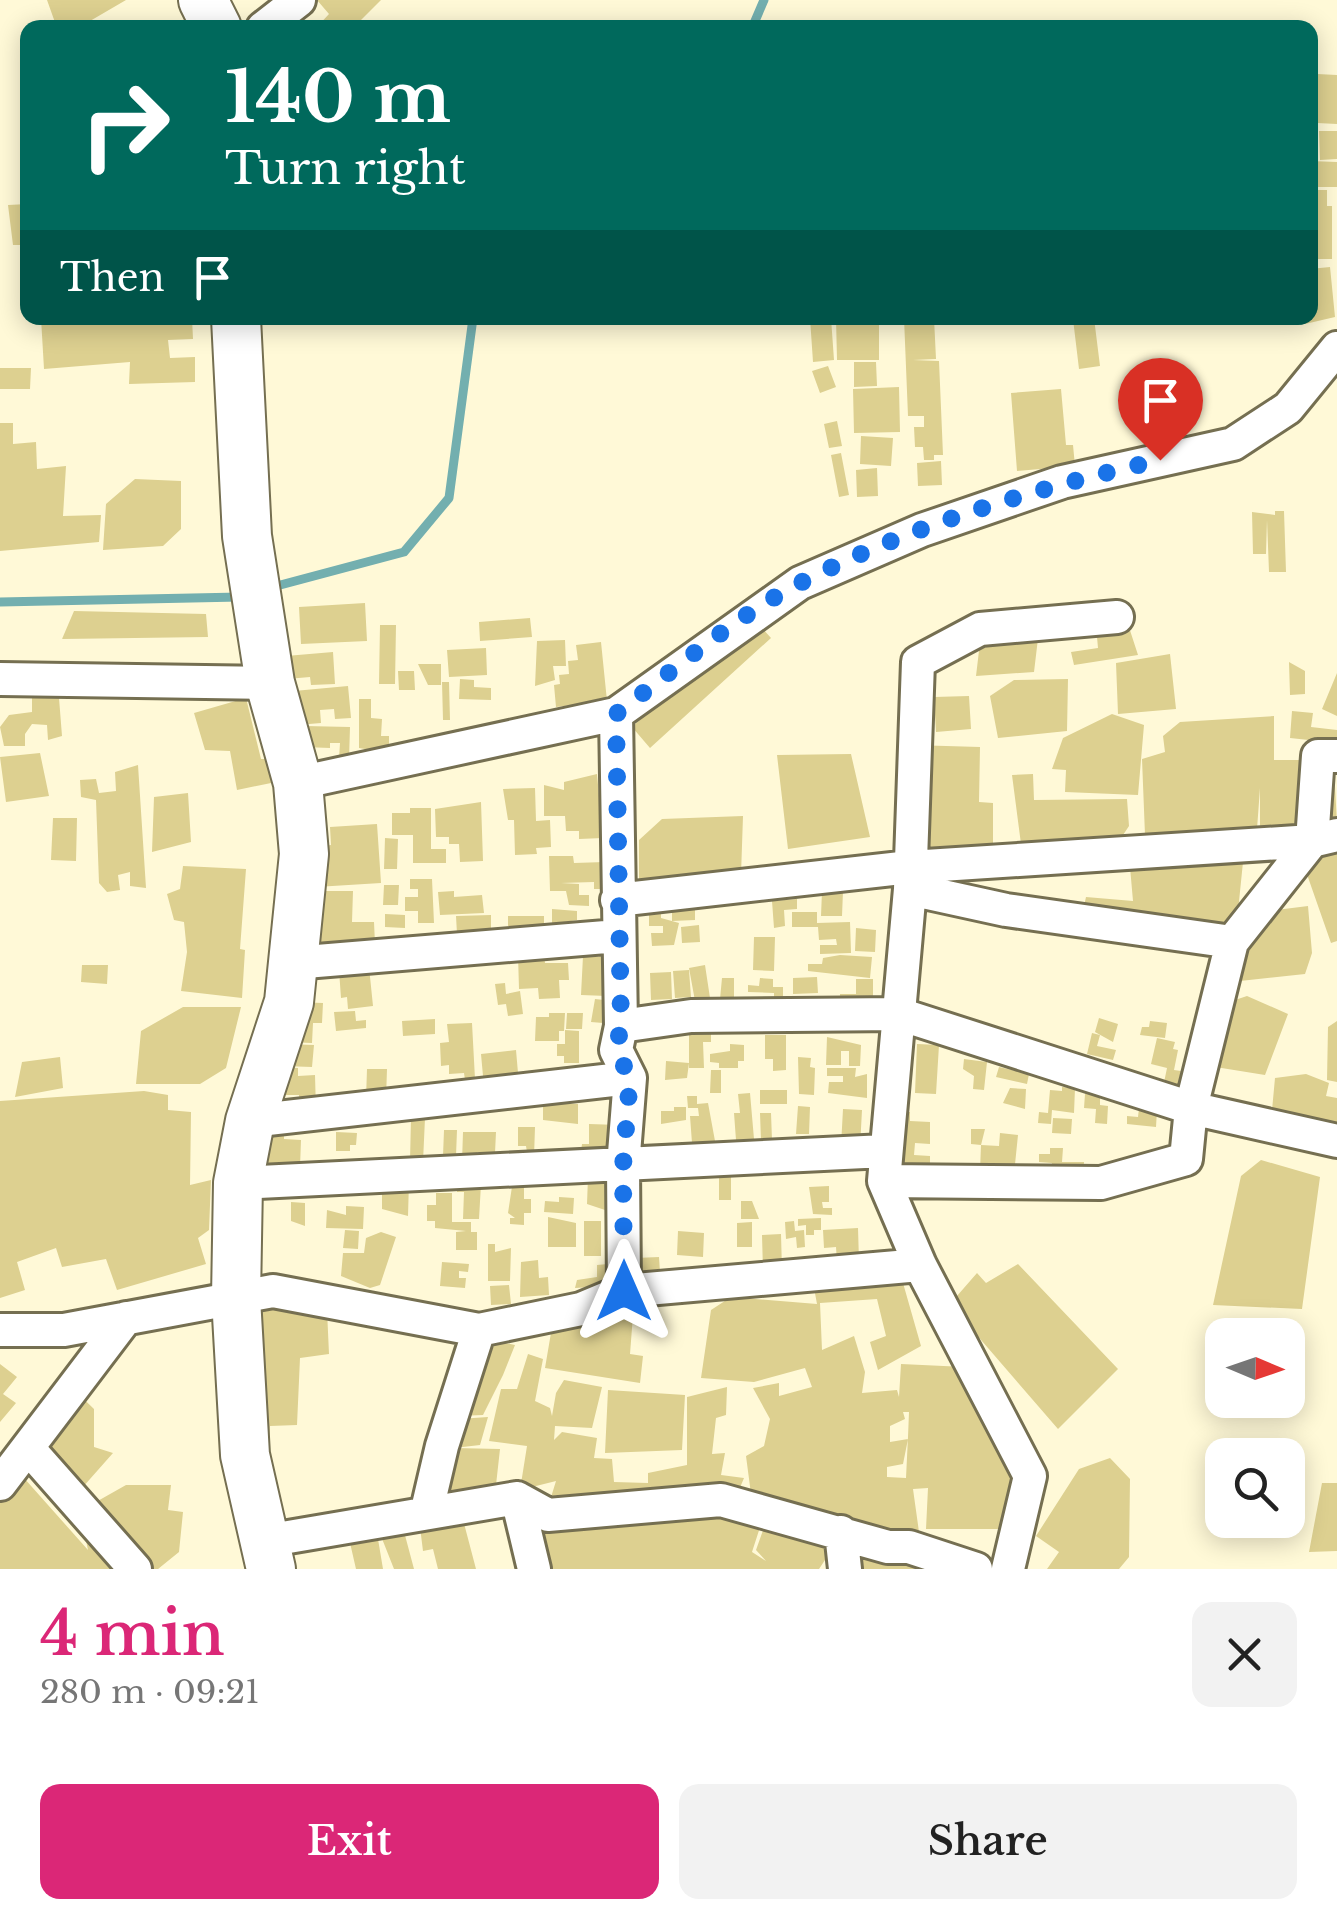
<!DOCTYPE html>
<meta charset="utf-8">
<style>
body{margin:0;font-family:"Libre Baskerville",serif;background:#f2f2f2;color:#222;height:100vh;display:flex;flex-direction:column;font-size:38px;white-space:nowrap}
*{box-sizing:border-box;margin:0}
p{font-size:32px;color:#767676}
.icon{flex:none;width:55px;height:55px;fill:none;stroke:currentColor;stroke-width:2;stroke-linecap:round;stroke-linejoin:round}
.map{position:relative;height:1569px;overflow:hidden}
.details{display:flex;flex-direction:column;background:#fff;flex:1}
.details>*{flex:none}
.hud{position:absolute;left:20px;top:20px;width:1298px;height:305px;border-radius:20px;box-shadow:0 5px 25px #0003;background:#00695c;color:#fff;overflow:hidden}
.needle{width:65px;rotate:92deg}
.tools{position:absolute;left:1205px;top:1318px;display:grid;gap:20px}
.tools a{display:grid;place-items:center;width:100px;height:100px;border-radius:20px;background:#fff;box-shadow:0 5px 25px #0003;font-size:50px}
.pin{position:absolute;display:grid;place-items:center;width:85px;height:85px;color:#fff;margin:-102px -42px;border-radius:50% 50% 50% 0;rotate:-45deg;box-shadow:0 0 10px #0007}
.pin .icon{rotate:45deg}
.me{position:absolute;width:110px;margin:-55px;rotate:0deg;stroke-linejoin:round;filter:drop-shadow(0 0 8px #0008)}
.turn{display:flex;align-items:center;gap:35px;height:210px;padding:0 40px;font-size:45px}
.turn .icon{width:130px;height:130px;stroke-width:2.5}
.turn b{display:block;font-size:70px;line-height:85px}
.then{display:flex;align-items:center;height:95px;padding:0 40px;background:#0003;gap:20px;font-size:38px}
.round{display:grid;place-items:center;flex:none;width:105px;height:105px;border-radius:20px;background:#f2f2f2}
.overview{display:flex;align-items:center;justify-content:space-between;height:170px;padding:0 40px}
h1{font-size:60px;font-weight:600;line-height:75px;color:#db2777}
.cta{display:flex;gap:20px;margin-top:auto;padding:20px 40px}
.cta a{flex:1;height:115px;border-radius:20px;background:#db2777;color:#fff;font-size:40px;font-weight:600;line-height:115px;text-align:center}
.cta a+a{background:#f2f2f2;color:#222}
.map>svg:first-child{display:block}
</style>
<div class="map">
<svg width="1337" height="1569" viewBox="0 0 1337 1569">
<rect width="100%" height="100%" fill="#fff9d7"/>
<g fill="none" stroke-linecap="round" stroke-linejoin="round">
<path stroke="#73afaf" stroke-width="9" d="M752 28 764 0
M269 588 404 552 449 498 473 318
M0 602 240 597"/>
</g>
<path fill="#ddd090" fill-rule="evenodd" d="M47 0H126L78 28H57Z
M317 0H381L353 28H316L329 14Z
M1317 74 1337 75V124L1317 123Z
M1319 131H1337V159L1320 160Z
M1310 161 1337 162V187H1310Z
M1310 190H1327V206H1332V259H1310Z
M28 204V245H13L8 205Z
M1330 267 1335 317 1305 324V318H1310V269Z
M41 318H192L193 339 168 340 170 358 195 357V382L129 384 130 362 44 369Z
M810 318H831L834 360 813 362Z
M836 318H879V360H837Z
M904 318H934L936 359 913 360 939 361 943 455H934V460H924L923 447H915L914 427H924V416H908Z
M1088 318H1094L1100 366 1079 369 1073 319Z
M854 362H876L877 386 854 387Z
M828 366 836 387 820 393 812 371Z
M0 368H31L30 389H0Z
M899 387 900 432 854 433 853 389Z
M1061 389 1066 445H1073L1075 466 1017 471 1011 393Z
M837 421 842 446 829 448 824 424Z
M0 423H13V444L36 442 37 469 66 466 63 516 101 515 99 542 0 551Z
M861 436 893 438 891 466 860 464Z
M841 453 849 495 839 497 831 455Z
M941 461 942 485 918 486 917 463Z
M877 468 878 496 857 497 856 470Z
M135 479 181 481V529L163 546 103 550 106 504Z
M1275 511H1284L1286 572H1269L1267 520 1266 554H1253L1252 512 1275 515Z
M365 603 367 641 301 644 299 607Z
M74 611 206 614 208 637 62 639Z
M530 618 532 637 480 641 479 622Z
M753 618 771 638 650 748 632 727Z
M1126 618 1138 655 1074 665 1071 652 1098 648 1096 626Z
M380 625H396L395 684H379Z
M1039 630 1034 672 976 676 981 634Z
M565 640 566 666H553L555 680 535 686 537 641Z
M601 642 607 701 556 707 554 685 560 684 559 675 569 674 568 661 578 660 576 645Z
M486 648 487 675 449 677 447 650Z
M333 652 335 684 311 685 310 677 287 679 286 656Z
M1170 654 1176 709 1118 714 1116 663Z
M1289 662 1305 671V694L1290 695Z
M418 664H441V685H428Z
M398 671H414L415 690H399Z
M1337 673V716L1322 709Z
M460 679 474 680V687L491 688V700L459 699Z
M1068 679 1067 731 998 738 990 696 1014 680Z
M442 682H449L450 720H443Z
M348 686 351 718 335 719 334 709 320 710 321 723 297 725 294 691Z
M32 695 59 698 62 736 48 740 47 725 32 724 25 734V746H4L0 727 9 715 32 712Z
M969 696 971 729 936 732 934 697Z
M246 698 261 759H273L276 782 237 790 230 751 205 750 194 713Z
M359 699H371V718L382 719 381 736H389V753L359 748Z
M1292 711 1313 713 1311 727 1337 730V743L1290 738Z
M1112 714 1144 725 1138 795 1065 792 1066 770 1052 769 1063 738Z
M1274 716V760H1307L1300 832 1260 836V788L1257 829 1145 835 1142 759 1165 752 1163 736 1180 722Z
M305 726 350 727 349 759H339L340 743H330V748L304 747Z
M912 745 980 747 979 802 993 803V849L920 858Z
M40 753 49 796 6 802 0 757Z
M851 754 870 837 788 849 777 755Z
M138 765 146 888 130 886V872L118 875 120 890 107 892 99 883 96 800 81 797 80 780 96 779 99 793 116 791 115 772Z
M1334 768 1337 823 1320 828Z
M597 774 603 838 579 839V831H566L565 816H544V785L564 790V782Z
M1033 774 1034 800 1127 799 1129 826 1115 847 1021 844 1012 775Z
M535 788 536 821 550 820 551 847 536 848 537 854 515 855 514 820H508L503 789Z
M188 793 191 842 152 852 154 797Z
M481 802 483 861 460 862 459 844H449V837H436L435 809Z
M410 808H431V849H446V863H413V835H392V813H410Z
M743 816 741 875 639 889V840L662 819Z
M53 818H77L76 861 51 860Z
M377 824 381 883 316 887 323 846 331 845 330 827Z
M385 838 398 839 397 869H384Z
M1337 851V941L1331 943 1303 863Z
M549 856H573L574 863 605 862 606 889H594V882L561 883 579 884V895H589V906L569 905 566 891H550Z
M1243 862 1237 921 1192 928 1082 915 1086 897 1133 901 1130 867Z
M183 866 246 869 240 949 245 950 242 998 181 991 187 952 184 922 174 920 167 894 180 889Z
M410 879H432L434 923H418V911H405V897H418V889H410Z
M384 885H399L398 905H383Z
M314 891H353L352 922H374L375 944 305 943Z
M454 891V897L482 895 484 913 440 915 438 892Z
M822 891H843L842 916H821Z
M797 899V909L784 910 785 926 774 928 772 901Z
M672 905H695V920L672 921Z
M1308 906 1312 953 1305 974 1240 981 1241 933 1252 913Z
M552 909 577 911V920L552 924Z
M661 909V918L679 923 674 945 652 946 651 933H663V926H649V910Z
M792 912H817V923L850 922 851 953 820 954V945H837L836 939 819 940 818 927H792Z
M385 914 405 915V928L385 927Z
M491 915V933L457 934 456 916Z
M508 916H544V926H508Z
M699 925 700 942 682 943 681 927Z
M856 928 876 930 875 952 855 951Z
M754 937H775L774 971 753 970Z
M544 954 545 963H568L569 980H559L560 998 539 999 538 988 519 989 518 955Z
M840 955 872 957 870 978 808 971V964H822L823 958Z
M583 956 609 957 607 996 581 995Z
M82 965H108L107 984 81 982Z
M705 965 710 998 695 1001 689 968Z
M369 967 373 1006 348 1009 347 997 341 998 339 970Z
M689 970 691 997 675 998 673 971Z
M671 972 672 999 651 1000 650 973Z
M817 977 818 993 793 994V978Z
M722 978H734V1009L719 1010Z
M760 978 773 979V987H783V1002L774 1003V993L748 992V985L759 986Z
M856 979H873V1011L840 1004V994H856Z
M505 983 506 994 520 991 523 1014 508 1016 506 1004 498 1005 495 984Z
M1247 996 1288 1014 1265 1075 1203 1065 1220 1005Z
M595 999 604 1000 603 1023 591 1022Z
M295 1002 323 1003 322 1023H313L312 1043 287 1042Z
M183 1007H241L226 1068 200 1084H136L141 1031Z
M355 1011 356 1021 366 1020V1028L336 1031 334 1012Z
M549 1013H565L564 1031H559V1041H535L536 1017H549Z
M567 1013H583L582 1029H566Z
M1099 1018 1118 1024 1113 1042 1095 1032Z
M435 1019V1034L403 1036 402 1021Z
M1150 1021 1167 1023 1165 1038 1140 1035 1142 1027H1149Z
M1337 1021V1082L1327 1080 1328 1027Z
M472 1023 475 1079 465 1080 464 1073 449 1074V1065L441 1066 440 1043 449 1042 447 1024Z
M565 1030 579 1031V1063H564V1056H557V1044H565Z
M689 1033H711V1042H703L704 1068H689Z
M1092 1033 1100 1035 1097 1046 1116 1050 1113 1060 1087 1054Z
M765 1035H786V1070L773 1071V1059H765Z
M827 1037 861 1045 860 1066H849V1051H841V1065H826Z
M1157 1038 1175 1042 1173 1049 1178 1050 1174 1070 1181 1071 1175 1100 1161 1097 1167 1068 1151 1064Z
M284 1044 314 1045 312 1067 283 1066Z
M730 1044 744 1045V1061H738V1068H719V1063L710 1062V1054L730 1051Z
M917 1044 939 1045 936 1094 915 1093Z
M516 1050 518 1073 483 1076 481 1054Z
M60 1057 63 1088 15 1097 22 1062Z
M798 1057 811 1058 810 1067 815 1068 814 1095 799 1094Z
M964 1059 987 1062 984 1090 973 1089 974 1076 963 1069Z
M666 1061 689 1063 687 1078 665 1080Z
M281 1067 298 1068V1076L315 1075 316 1111H300L299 1095H281Z
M999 1067 1029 1074 1027 1084 996 1077Z
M827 1068H856L855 1077 867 1074V1098L828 1093 829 1082H843V1076H827Z
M367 1069H387L386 1099H366Z
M711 1070H721V1093H710Z
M1306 1074 1329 1083 1326 1096 1337 1098V1147L1271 1121 1275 1078Z
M1062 1087 1075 1088 1074 1113 1052 1110 1051 1124 1038 1123 1039 1112 1048 1113 1050 1090 1062 1091Z
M1010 1088 1026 1089 1025 1109 1003 1103Z
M760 1090H787V1104H760Z
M144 1091 168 1095V1110L191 1112 190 1185 211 1180 209 1230 198 1238 206 1264 117 1290 106 1259 62 1267 56 1248 17 1262 25 1290 0 1298V1101Z
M750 1093 754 1139 736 1140 734 1113H740L738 1094Z
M1085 1094 1100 1095V1105L1108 1106 1107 1124 1095 1123 1096 1109 1084 1108Z
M687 1096H697V1104L708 1103 715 1141 692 1143 690 1116H699L698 1108H688Z
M543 1103 578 1104V1124L543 1120Z
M798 1106 810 1107 809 1134H796Z
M674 1107H686V1120L661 1124V1111H674Z
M1139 1108 1157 1110 1156 1127 1127 1124V1116L1138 1117Z
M843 1109 862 1110 860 1147 841 1146Z
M891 1111 910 1112V1121L930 1122V1144L915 1143 914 1155 930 1156V1168L890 1167Z
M760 1113H771L772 1140 761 1141Z
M411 1118H425L423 1162 410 1161Z
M1053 1118 1072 1119 1071 1134 1052 1133Z
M589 1124 619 1125 618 1161 581 1152 582 1144H589Z
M257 1127 284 1128V1139L301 1140 300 1167 256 1166Z
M518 1127H535L534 1157H519V1152H527L526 1146H518Z
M971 1129H985L981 1145 999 1146 1000 1133 1018 1135 1014 1174 980 1171 981 1145 971 1144Z
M444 1130H457L456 1156H443Z
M336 1132 357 1133 356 1145H350V1151H336Z
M463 1132H496L495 1153 477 1152V1162H462Z
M1050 1148H1063L1062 1162H1084L1083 1181 1051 1173 1052 1163 1039 1162V1154H1050Z
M1261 1160 1320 1177 1302 1309 1213 1305 1241 1176Z
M719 1164H731V1200H719Z
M588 1177 607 1184 617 1204H606L605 1210 587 1204Z
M382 1180 409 1181 408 1216 382 1209Z
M513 1180H524V1199H531V1213H524V1225L510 1224V1218H515L508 1213Z
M457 1183 481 1184 479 1219H463L464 1192H457Z
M829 1186V1202H822L823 1208H832V1215L813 1214 809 1187Z
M436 1193H452V1222H471V1232H477V1250H456V1232L466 1231 435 1228V1221H427V1205H436Z
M559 1197 574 1198 573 1214 544 1212 545 1201 559 1202Z
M741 1201H752L759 1219H741Z
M291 1202 305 1203V1226L291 1221Z
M346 1206 364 1207 363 1229 326 1228 327 1210 346 1215Z
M548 1217 576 1223V1247H548Z
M821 1218V1230H814V1235H806V1225L798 1226V1219Z
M584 1221H601V1256H584Z
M794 1221 795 1231 804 1230 805 1247 797 1248 796 1237 786 1239 785 1222Z
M752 1222V1247H737V1223Z
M858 1228 859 1261 837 1262 836 1247 824 1248 823 1230Z
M345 1230 359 1231 358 1249 343 1248Z
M678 1231 704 1233 703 1257 677 1255Z
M381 1232 396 1237 380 1285 370 1288 341 1276 343 1253H364L366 1238Z
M781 1234 782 1270 763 1271 762 1235Z
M488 1244H495V1252L511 1248 510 1281H488Z
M659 1257 660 1273 636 1275V1258Z
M538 1260 539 1278 548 1277 549 1295 520 1297 521 1262Z
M442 1262 469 1264 468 1272 459 1271V1278H466L465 1288 440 1286Z
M897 1262 921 1346 878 1370 870 1342 886 1336 877 1299 820 1303 822 1350 854 1336 865 1372 862 1393 897 1390 899 1397 901 1364 965 1367 1013 1466 1011 1529H926L928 1488 913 1489 919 1532 880 1544 751 1494 746 1456 764 1446 770 1419 753 1388 779 1383V1396L812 1387 805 1368 754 1382 701 1378 711 1310 731 1297 817 1304 812 1277ZM903 1412H909L908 1437 906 1478 887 1477V1467L903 1464 908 1439 890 1442V1426L905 1419Z
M608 1264V1286L575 1288 577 1280 597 1277V1265Z
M1018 1264 1118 1369 1058 1429 950 1304 977 1273 986 1283Z
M509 1285 511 1304 491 1305 490 1286Z
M634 1302 630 1354 643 1356 640 1383 545 1368 552 1327Z
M242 1307 327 1310 329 1354 300 1358 297 1425 270 1426 269 1458Z
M491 1340 515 1345 503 1375 483 1415 458 1416Z
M528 1354 543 1359 535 1401 550 1408 552 1416 556 1393 564 1380 602 1387 592 1428 555 1426 554 1440 562 1432 597 1438 594 1458 612 1459 614 1482 648 1483V1473L687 1465V1397L727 1387 726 1415 716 1418 712 1454 725 1453 721 1475 744 1478 739 1490 548 1507 556 1481 520 1490 527 1446 489 1441 501 1389H517Z
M0 1364 17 1377 3 1394 16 1403 0 1422Z
M65 1381 94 1409V1447L113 1453 67 1505 57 1507 62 1495 2 1456Z
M608 1390 685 1395 682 1450 605 1453Z
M488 1417 480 1445 454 1448 500 1449 495 1494 438 1501 459 1419Z
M1110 1458 1130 1479 1129 1557 1119 1569H1047L1059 1552 1036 1536 1079 1469Z
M8 1460 88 1550 80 1511 126 1485H171L168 1510 183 1512 179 1552 158 1569H0V1467Z
M1322 1483H1337V1551L1309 1552Z
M657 1508 763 1518 752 1552 766 1561 756 1550 767 1519 837 1542 819 1569H545L531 1523Z
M461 1512 476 1569H438L433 1549 423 1551 420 1527Z
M402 1524 414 1569H394L379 1531Z
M376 1527 383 1569H356L348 1534Z
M854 1556 913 1561 915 1569H855Z"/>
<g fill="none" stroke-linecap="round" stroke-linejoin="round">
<defs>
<path id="street" d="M263 28 299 0
M0 679 270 683
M616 714 621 1026 616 1050 630 1078 623 1166 624 1291
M298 783 616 714 800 583 922 530 1062 482 1233 444 1288 408 1337 348
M910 889 1006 910 1232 942
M617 900 910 867 1312 841 1337 835
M293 963 618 936
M621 1026 691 1016 899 1014 1191 1108 1337 1141
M250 1121 630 1078
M884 1181 1101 1183 1186 1159 1191 1108 1232 942 1312 841 1318 756H1337
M238 1183 885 1151
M0 1330H64L273 1291 479 1330 581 1309 624 1291 920 1265
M29 1449 135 1569
M0 1484 126 1318
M517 1498 534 1569
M427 1510 442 1446 479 1330
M841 1532 845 1569
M265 1541 517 1498 548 1515 721 1500 888 1547H909L976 1569
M1008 1569 1030 1476 920 1265 884 1181 910 889 918 662 980 629 1117 617"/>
<path id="secondary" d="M203 0 217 28
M236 318 247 536 270 683 298 783 304 854 289 1002 250 1121 238 1183 236 1298 245 1455 271 1569"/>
</defs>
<use href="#street" stroke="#756f51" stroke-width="38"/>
<use href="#secondary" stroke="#756f51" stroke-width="52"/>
<use href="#street" stroke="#fff" stroke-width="32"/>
<use href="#secondary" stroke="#fff" stroke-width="48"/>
</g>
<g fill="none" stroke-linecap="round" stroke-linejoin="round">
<path stroke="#1a73e8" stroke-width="18" stroke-dasharray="0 32.4" d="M624 1291 623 1166 630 1078 616 1050 621 1026 616 714C675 669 736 616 802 582 914 524 1038 488 1160 460"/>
</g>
</svg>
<div class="tools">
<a><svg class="needle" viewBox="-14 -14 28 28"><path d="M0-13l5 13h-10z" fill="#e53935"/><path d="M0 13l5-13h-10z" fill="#767676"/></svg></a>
<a><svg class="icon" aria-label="search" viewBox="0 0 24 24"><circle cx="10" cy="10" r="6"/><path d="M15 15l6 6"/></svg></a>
</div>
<div class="pin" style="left:1160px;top:460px;background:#d93025"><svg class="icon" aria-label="arrive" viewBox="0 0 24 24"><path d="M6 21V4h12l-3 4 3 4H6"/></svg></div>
<svg class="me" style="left:624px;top:1291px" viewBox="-20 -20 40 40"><path d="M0-17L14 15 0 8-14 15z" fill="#1a73e8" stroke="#fff" stroke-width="4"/></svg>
<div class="hud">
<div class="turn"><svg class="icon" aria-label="right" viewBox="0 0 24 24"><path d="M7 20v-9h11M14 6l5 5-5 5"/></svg><div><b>140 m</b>Turn right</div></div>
<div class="then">Then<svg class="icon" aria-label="arrive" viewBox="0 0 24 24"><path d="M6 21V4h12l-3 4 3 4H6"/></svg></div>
</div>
</div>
<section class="details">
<div class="overview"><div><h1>4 min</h1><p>280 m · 09:21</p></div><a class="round"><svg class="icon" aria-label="close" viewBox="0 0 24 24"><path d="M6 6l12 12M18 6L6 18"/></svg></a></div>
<div class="cta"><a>Exit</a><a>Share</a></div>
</section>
